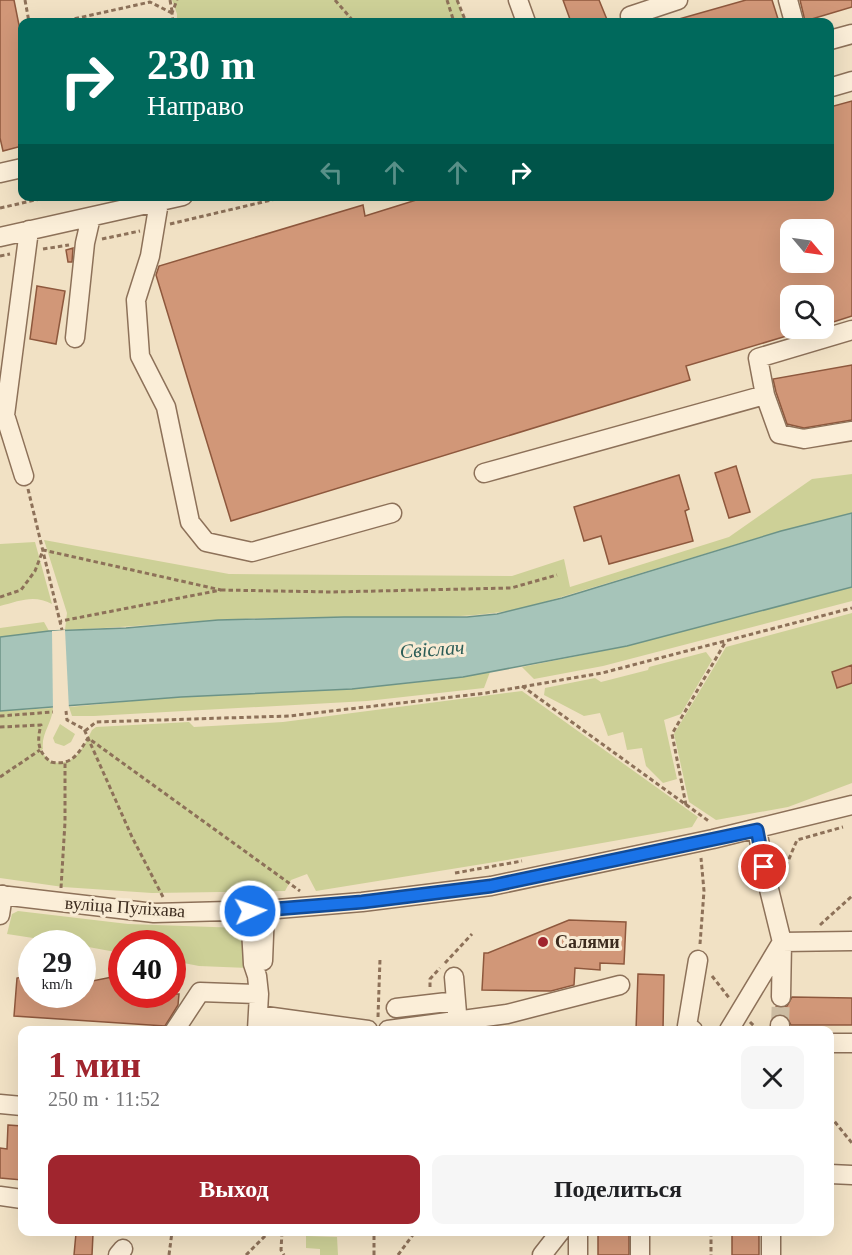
<!DOCTYPE html>
<html lang="ru">
<meta charset="utf-8">
<style>
body{margin:0;font-family:"Times New Roman",serif;background:#f6f6f6;color:#202124;height:100vh;display:flex;flex-direction:column;font-size:22px;white-space:nowrap}
*{box-sizing:border-box;margin:0}
p{font-size:20px;color:#757577}
.icon{flex:none;width:33px;height:33px;fill:none;stroke:currentColor;stroke-width:2;stroke-linecap:round;stroke-linejoin:round}
.map{position:relative;flex:1;overflow:hidden}
.panel{position:absolute;left:18px;top:1026px;width:816px;height:210px;display:flex;flex-direction:column;background:#fff;border-radius:12px;box-shadow:0 6px 24px #0002}
.panel>*{flex:none}
.hud{position:absolute;left:18px;top:18px;width:816px;height:183px;border-radius:12px;box-shadow:0 6px 24px #0002;background:#00695c;color:#fff;overflow:hidden}
.needle{width:39px;rotate:119deg}
.controls{position:absolute;left:780px;top:219px;display:grid;gap:12px}
.controls a{display:grid;place-items:center;width:54px;height:54px;border-radius:12px;background:#fff;box-shadow:0 6px 24px #0002;font-size:30px}
.speed{position:absolute;left:18px;top:930px;display:flex;gap:12px;font-size:30px;font-weight:700;text-align:center}
.speed>*{display:grid;place-content:center;width:78px;height:78px;border-radius:50%;background:#fff;box-shadow:0 6px 24px #0002;line-height:1}
.speed small{font-size:15px;font-weight:400}
.speed .limit{border:9px solid #d22;background:#fff;color:#111}
.pin{position:absolute;display:grid;place-items:center;width:51px;height:51px;color:#fff;margin:-26px;border:3px solid #fff;border-radius:50%;box-shadow:0 2px 6px #0007}
.me{position:absolute;width:66px;margin:-33px;rotate:87deg;stroke-linejoin:round;filter:drop-shadow(0 0 4px #0008)}
.turn{display:flex;align-items:center;gap:21px;height:126px;padding:0 30px;font-size:27px}
.turn .icon{width:78px;height:78px;stroke-width:2.5}
.turn b{display:block;font-size:42px;line-height:51px}
.lanes{display:flex;align-items:center;height:57px;padding:0 30px;background:#0003;justify-content:center;gap:30px;direction:ltr}
.lanes .off{opacity:.35}
.round{display:grid;place-items:center;flex:none;width:63px;height:63px;border-radius:12px;background:#f6f6f6}
.head{display:flex;align-items:center;justify-content:space-between;height:102px;padding:0 30px}
h1{font-size:36px;font-weight:700;line-height:45px;color:#a0252e}
.action{display:flex;gap:12px;margin-top:auto;padding:12px 30px}
.action a{flex:1;height:69px;border-radius:12px;background:#a0252e;color:#fff;font-size:24px;font-weight:700;line-height:69px;text-align:center}
.action a+a{background:#f6f6f6;color:#202124}
.map>svg:first-child{display:block}
</style>
<div class="map">
<svg width="852" height="1255" viewBox="0 0 852 1255">
<rect width="100%" height="100%" fill="#f1e1c4"/>
<path fill="#cdd097" d="M172 0H458L464 22H177V14Z
M852 474V513L781 531 528 607C462 622 393 616 324 617 289 618 254 618 219 620 168 623 117 628 65 630L67 613 44 540 229 574 512 576 564 559 570 587 729 537 812 479Z
M35 542 52 604C34 594 19 601 0 606V544Z
M852 587V601L603 666 534 679 522 667 627 646Z
M852 613V783L788 807 716 820 689 802 674 734 726 647Z
M44 622 49 631 0 637V628Z
M706 652 712 660 681 714 664 720 677 779 663 783 646 766 642 748 627 750 623 732 608 736 600 713 584 716 544 695 545 688 595 678 601 682 648 670 649 667Z
M490 672 484 688 367 701 94 716H72L69 707C106 704 144 699 182 697 285 691 389 690 490 672Z
M522 691 698 817 692 827 501 861 316 891 307 874 291 880 285 891 152 893 63 887 0 878V711L53 708C52 724 41 733 43 749L40 751 51 762C75 767 83 748 92 730L96 727 189 722 194 727 283 722Z
M60 724 75 734 71 742 64 746 55 743 53 738Z
M18 911 128 924 241 928 245 930 248 968 199 966 173 961 172 944H122L121 953 83 946 82 944 66 943 7 934 12 914Z
M306 1236 337 1237 338 1255H320V1249L306 1248Z"/>
<path fill="#a6c4b9" stroke="#6c9387" stroke-width="1.5" d="M852 513V587L627 646 463 677 352 689 181 697 0 711V637L49 631 126 628 218 620 344 617H467L497 614 562 598 781 531Z"/>
<path fill="#f1e1c4" d="M65 630 69 710 53 711 52 631Z"/>
<path fill="#d19778" stroke="#8e583d" stroke-width="1.5" fill-rule="evenodd" d="M0 0H14L22 40V146L3 151 0 138Z
M563 0H599L608 22H571Z
M746 0H772L779 22H680L679 19Z
M800 0H852V7L805 21Z
M852 101V316L824 325V296H790V335L686 366 690 380 231 521 156 275 159 266 363 205 365 216 429 196H830V107ZM790 230H824V262H790Z
M73 248 72 262H68L66 250Z
M37 286 65 291 56 344 30 339Z
M852 365V420L804 428 787 424 776 392 773 379Z
M736 466 750 512 729 518 715 473Z
M679 475 689 509 685 511 693 541 609 564 601 536 584 541 574 507Z
M852 665V683L837 688 832 672Z
M569 920 626 922 624 964 600 963V970L575 968 574 985 551 991 482 990 484 953H488Z
M638 974 664 975 663 1030H636Z
M32 975V994H82V983L112 977 122 980V994H179L178 1005 165 1026 14 1016 17 978Z
M792 997 852 998V1025H791L786 1016 776 1015V1007L787 1006Z
M8 1125 22 1126V1180L0 1178V1148L7 1149Z
M598 1232H629V1255H598Z
M732 1232H759V1255H732Z
M76 1233 93 1234 92 1255H74Z"/>
<g fill="none" stroke-linecap="round" stroke-linejoin="round">
<path stroke="#cdbda3" stroke-width="18" stroke-dasharray="18 9" stroke-linecap="butt" d="M780 1025 781 997"/>
<defs>
<path id="minor" d="M518 0 526 22
M788 0 794 22
M630 16 678 0
M830 40 852 34
M832 87 852 81
M0 173 22 168
M159 202 150 256 136 300 140 356 166 407 190 522 206 542 252 552 392 513
M0 237 183 196
M75 338 85 243 91 217
M765 395 758 358 852 330
M484 473 765 395 779 434 804 439 852 431
M24 476 5 415 29 230
M757 830 768 885 782 942 781 997
M0 895 154 913 265 910 362 902 491 886 713 839 852 805
M250 911 253 964 257 976 259 994 257 1030
M0 915 3 895
M263 961 265 910
M454 977 457 1013
M396 1008 456 1001
M258 1015 368 1030
M175 1030 200 992 259 994
M388 1030 507 1014 620 985
M693 1030 687 1026 698 960
M729 1030 782 942 852 941
M780 1030V1025
M830 1043H852
M0 1104 22 1106
M830 1174 852 1175
M0 1196 22 1199
M118 1255 123 1249
M542 1255 560 1232
M578 1255V1232
M640 1255V1232
M771 1255V1232"/>
</defs>
<use href="#minor" stroke="#8d7159" stroke-width="21"/>
<path stroke="#8d7159" stroke-width="3" stroke-dasharray="4.5 3" stroke-linecap="butt" d="M25 0 29 22
M170 0 172 11
M335 0 354 22
M447 0 454 22
M457 0 466 22
M60 22 150 2 172 13
M173 22 172 13 177 0
M0 208 53 196
M170 224 288 196
M102 239 140 231
M43 249 69 245
M0 256 10 254
M28 489 62 630
M221 590 332 592 511 588 557 575
M0 597 21 590 35 571 43 550 221 590 61 621
M522 686 710 822
M0 716 53 712
M0 727 41 725C37 740 37 752 51 762 72 766 78 754 88 738L84 729 67 720 66 711
M85 731 96 722 289 716 486 693 602 673 852 608
M0 777 40 750
M686 805 672 734 726 641
M455 873 522 861
M783 873 797 840 843 827
M61 888 65 822V763
M163 897 132 837 88 738 300 891
M820 925 852 896
M700 944 704 891 701 858
M445 963 472 934
M712 976 730 999
M430 987V979L440 968
M378 1017 380 959
M750 1022 758 1030
M830 1116 852 1143
M282 1232 281 1250 284 1255
M711 1232V1255
M169 1255 172 1232
M246 1255 269 1232
M374 1255V1232
M398 1255 415 1232"/>
<use href="#minor" stroke="#fbeed8" stroke-width="18"/>
</g>
<g fill="none" stroke-linecap="round" stroke-linejoin="round">
<defs>
<path id="route" d="M250 911 362 902 491 886 757 830 764 867"/>
</defs>
<use href="#route" stroke="#114b97" stroke-width="15"/>
<use href="#route" stroke="#1a73e8" stroke-width="10"/>
</g>
<circle fill="#a0252e" stroke="#f8ebd4" stroke-width="2" cx="543" cy="942" r="6"/>
<g text-anchor="middle" stroke-width="6" stroke-linejoin="round" paint-order="stroke">
<g font-size="18" fill="#3c2b1e" stroke="#f8ebd4">
<text transform="translate(125 907) rotate(4)" y="6">вуліца Пуліхава</text>
</g>
<g font-size="18" font-weight="bold" fill="#3c2b1e" stroke="#f8ebd4" text-anchor="start">
<text x="555" y="948">Салями</text>
</g>
<g font-size="20" font-style="italic" fill="#2c5d57" stroke="#f8ebd4">
<text transform="translate(432 649) rotate(-4)" y="7">Свіслач</text>
</g>
</g>
</svg>
<div class="controls">
<a><svg class="needle" viewBox="-14 -14 28 28"><path d="M0-13l5 13h-10z" fill="#e53935"/><path d="M0 13l5-13h-10z" fill="#757577"/></svg></a>
<a><svg class="icon" aria-label="search" viewBox="0 0 24 24"><circle cx="10" cy="10" r="6"/><path d="M15 15l6 6"/></svg></a>
</div>
<div class="speed"><div>29<small>km/h</small></div><div class="limit">40</div></div>
<div class="pin" style="left:764px;top:867px;background:#d93025"><svg class="icon" aria-label="arrive" viewBox="0 0 24 24"><path d="M6 21V4h12l-3 4 3 4H6"/></svg></div>
<svg class="me" style="left:250px;top:911px" viewBox="-20 -20 40 40"><circle r="17" fill="#1a73e8" stroke="#fff" stroke-width="3"/><path d="M0-11L8 9 0 5-8 9z" fill="#fff"/></svg>
<div class="hud">
<div class="turn"><svg class="icon" aria-label="right" viewBox="0 0 24 24"><path d="M7 20v-9h11M14 6l5 5-5 5"/></svg><div><b>230 m</b>Направо</div></div>
<div class="lanes"><svg class="icon off" aria-label="left" viewBox="0 0 24 24"><path d="M17 20v-9H6M10 6l-5 5 5 5"/></svg><svg class="icon off" aria-label="ahead" viewBox="0 0 24 24"><path d="M12 20V5M6 11l6-6 6 6"/></svg><svg class="icon off" aria-label="ahead" viewBox="0 0 24 24"><path d="M12 20V5M6 11l6-6 6 6"/></svg><svg class="icon" aria-label="right" viewBox="0 0 24 24"><path d="M7 20v-9h11M14 6l5 5-5 5"/></svg></div>
</div>
<section class="panel">
<div class="head"><div><h1>1 мин</h1><p>250 m · 11:52</p></div><a class="round"><svg class="icon" aria-label="close" viewBox="0 0 24 24"><path d="M6 6l12 12M18 6L6 18"/></svg></a></div>
<div class="action"><a>Выход</a><a>Поделиться</a></div>
</section>
</div>
